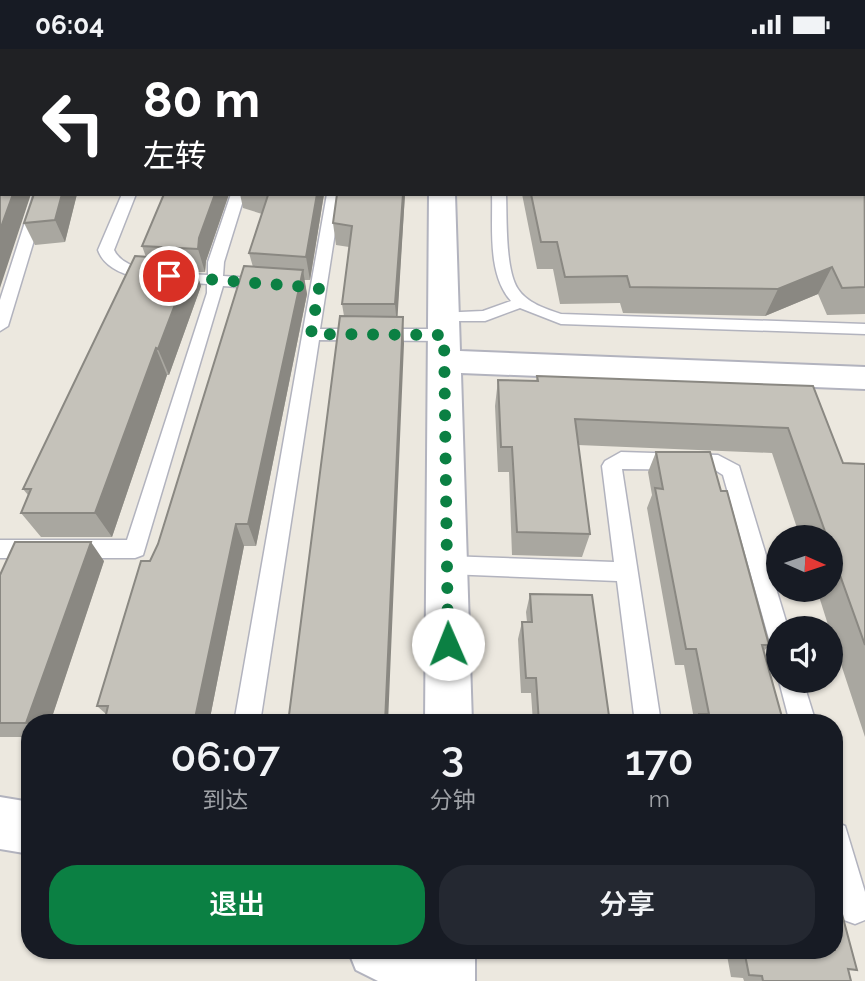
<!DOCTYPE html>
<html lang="zh">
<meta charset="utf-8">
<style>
body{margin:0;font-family:Raleway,"Noto Sans SC",sans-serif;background:#242831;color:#f1f3f6;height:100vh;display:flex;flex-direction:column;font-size:26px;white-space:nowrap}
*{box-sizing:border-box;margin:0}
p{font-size:23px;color:#9ea1a6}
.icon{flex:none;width:38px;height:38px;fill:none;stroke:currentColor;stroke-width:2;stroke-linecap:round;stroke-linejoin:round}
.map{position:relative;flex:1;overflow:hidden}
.sheet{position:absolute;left:21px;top:665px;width:822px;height:245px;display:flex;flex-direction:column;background:#171b24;border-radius:28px;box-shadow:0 2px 5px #0004}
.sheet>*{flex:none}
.hud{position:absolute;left:0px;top:0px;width:866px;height:147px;box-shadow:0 2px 5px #0004;background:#202124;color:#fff;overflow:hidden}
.needle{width:46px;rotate:93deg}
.controls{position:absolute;left:766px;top:476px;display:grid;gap:14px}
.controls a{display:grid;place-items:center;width:77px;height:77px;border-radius:50%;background:#171b24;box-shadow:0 2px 5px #0004;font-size:35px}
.pin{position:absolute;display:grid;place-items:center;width:60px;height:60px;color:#fff;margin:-30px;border:4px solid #fff;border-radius:50%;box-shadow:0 2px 7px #0007}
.me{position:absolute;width:77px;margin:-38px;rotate:359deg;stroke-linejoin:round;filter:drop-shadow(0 0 5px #0008)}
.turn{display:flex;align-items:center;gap:24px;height:147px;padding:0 28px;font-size:32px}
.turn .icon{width:91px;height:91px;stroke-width:2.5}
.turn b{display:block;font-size:49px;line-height:60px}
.eta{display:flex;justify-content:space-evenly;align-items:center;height:119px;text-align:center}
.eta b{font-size:42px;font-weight:600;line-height:49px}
.cta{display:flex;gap:14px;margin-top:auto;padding:14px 28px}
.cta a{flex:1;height:80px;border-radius:28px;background:#0b8043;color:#fff;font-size:28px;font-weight:600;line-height:80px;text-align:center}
.cta a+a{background:#242831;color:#f1f3f6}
.status{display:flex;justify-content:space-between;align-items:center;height:49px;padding:0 35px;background:#171b24;direction:ltr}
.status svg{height:19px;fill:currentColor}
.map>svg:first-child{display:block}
</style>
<div class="status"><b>06:04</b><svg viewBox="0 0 49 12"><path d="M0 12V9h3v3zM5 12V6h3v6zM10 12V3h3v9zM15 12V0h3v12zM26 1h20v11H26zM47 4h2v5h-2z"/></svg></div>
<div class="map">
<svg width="865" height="932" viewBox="0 0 865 932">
<rect width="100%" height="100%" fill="#ece8df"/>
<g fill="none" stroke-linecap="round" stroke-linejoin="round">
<defs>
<path id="service" d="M737 0H748L749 2H738Z
M34 145H48L8 277 0 282V251Z
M122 145H136L114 201C126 227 182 224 208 226V213L231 145H245L224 213 223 227 268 230 276 235 268 240 223 237 143 506 135 509H0V491H127L207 244V235C178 233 110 236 98 201Z
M327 145H341L320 280H444L452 286 444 292 319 291 260 674H234Z
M492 145H506C507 169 505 221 518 240 527 254 546 260 561 265L865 275V285L561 275 520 259 485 272H438L436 268 438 264 483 262 511 252C487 225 493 178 492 145Z
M621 403 718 406 739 417 788 579H779V600L771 597 723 426 715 421 622 420 661 674H635L617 532 447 525 439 523 436 516 439 509 447 507 614 513 602 417 605 412Z
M779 632H803L816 674H790Z
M835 773 845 777 865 843V871L855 875 844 871 835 840Z"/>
<path id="minor" d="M429 145H455L460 302 865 318V340L461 324 472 674H425Z
M419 901H475V932H417Z"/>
<path id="tertiary" d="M418 0H490L416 2Z
M0 2H2V14H0Z
M0 748 30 753V805L0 800Z
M348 901H437L458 912 467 932H378L356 921Z"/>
</defs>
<use href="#service" stroke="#b2b3be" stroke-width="3"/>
<use href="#minor" stroke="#b2b3be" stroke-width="4"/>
<use href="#tertiary" stroke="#b2b3be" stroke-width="4"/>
<use href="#service" fill="#fff" fill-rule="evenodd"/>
<use href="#minor" fill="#fff" fill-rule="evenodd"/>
<use href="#tertiary" fill="#fff" fill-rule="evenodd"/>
</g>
<path fill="#a9a7a0" d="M865 2V265L827 266 818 245 765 267 623 264 620 254 560 255 553 220H537L522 145H864Z
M77 145 65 193 35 196 24 174Z
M164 145H229L206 212 205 223H196L201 237 169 326H167L112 488H41L21 464 28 446 23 440 146 208 142 197Z
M240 145H324L310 231H304L307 245 256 497H244L209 674H104L106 665 97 657 150 512 158 495 253 218 249 204 262 165 243 159Z
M337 145H405L397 268 404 295 344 267 342 255 349 198 336 196 333 174Z
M537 327 813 337 843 414 865 415V688L831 585V579H829L817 541H831V488H800L772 404 578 396 590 485 582 508 512 506 509 423H498L495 357 498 331 536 332Z
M656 403 721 442 769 596 764 602 782 668 789 674H691L694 670 684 616H675L647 459 652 446 648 423Z
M104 512 50 674H30V688H0V526Z
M530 545 610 674H533L531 644H521L518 590 522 573H527L526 563Z
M726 901H835L857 921H848L851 932H744L743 929 731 928Z"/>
<path fill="#8a8882" d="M13 145H31L0 239V181Z
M62 145H77L65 193 55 171Z
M215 145H229L206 212 205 223 198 200 199 189Z
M317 145H324L310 231 306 208Z
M403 145H405L397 277 395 255Z
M192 211 201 237 169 326 158 300Z
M832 218 818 245 765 267 778 240Z
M303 221 307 245 256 497 248 475Z
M403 268 404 295 388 674H385Z
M156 299 167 326 112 488 95 464Z
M236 475 244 497 209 674H194Z
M91 493 104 512 50 674H30V677L26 674Z"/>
<path fill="#c5c2ba" stroke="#8a8882" stroke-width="2" d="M159 0H386L390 2H158Z
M864 2 865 238 842 239 832 218 778 240 630 238 627 227 565 228 557 193H541L531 145H864Z
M0 14H2V145H13L0 181Z
M34 145H62L55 171 24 174Z
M164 145H215L199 189 198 200 142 197Z
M266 145H317L306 208 249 204 268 146Z
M337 145H403L395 255H342L352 177 333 174Z
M135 207 192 211 158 300 156 299 95 464H21L31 440H23Z
M244 217 303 221 248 475H236L194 674H104L108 657H97L114 601 141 512H150L158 495Z
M340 267 403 268 385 674H288Z
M537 327 813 337 843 414 865 415V596L831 501V488H827L788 379 575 370 590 485 517 483 512 398H501L498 331 538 332Z
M656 403H710L721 442H727L769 596H762L782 668 788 669 789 674H700L699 665H709L696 600H686L655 439 663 440Z
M15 493H91L26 674H0V526Z
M530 545 592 546 610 674H539L536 629H526L522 573H532Z
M835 839 857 921 848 920 851 932H763L762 927 749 926 744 901H835Z"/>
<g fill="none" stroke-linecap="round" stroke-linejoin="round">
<path stroke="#0b8043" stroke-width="12" stroke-dasharray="0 21.6" d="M169 227 319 239 311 285 444 286 448 595"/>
</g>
</svg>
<div class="controls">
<a><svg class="needle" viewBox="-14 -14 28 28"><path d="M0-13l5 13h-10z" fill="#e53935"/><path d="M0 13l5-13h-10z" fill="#9ea1a6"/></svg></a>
<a><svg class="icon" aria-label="sound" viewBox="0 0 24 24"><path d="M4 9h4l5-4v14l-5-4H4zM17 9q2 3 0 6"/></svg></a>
</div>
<div class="pin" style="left:169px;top:227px;background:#d93025"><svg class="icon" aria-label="arrive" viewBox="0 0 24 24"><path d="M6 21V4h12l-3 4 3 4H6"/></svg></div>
<svg class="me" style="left:448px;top:595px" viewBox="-20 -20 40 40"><circle r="19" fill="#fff"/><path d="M0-13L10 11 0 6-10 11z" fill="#0b8043"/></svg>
<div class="hud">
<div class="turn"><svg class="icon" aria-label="left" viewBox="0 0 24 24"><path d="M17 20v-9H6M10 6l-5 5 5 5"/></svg><div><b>80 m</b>左转</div></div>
</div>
<section class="sheet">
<div class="eta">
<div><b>06:07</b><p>到达</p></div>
<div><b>3</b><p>分钟</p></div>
<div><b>170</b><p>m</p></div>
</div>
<div class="cta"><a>退出</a><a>分享</a></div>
</section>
</div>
